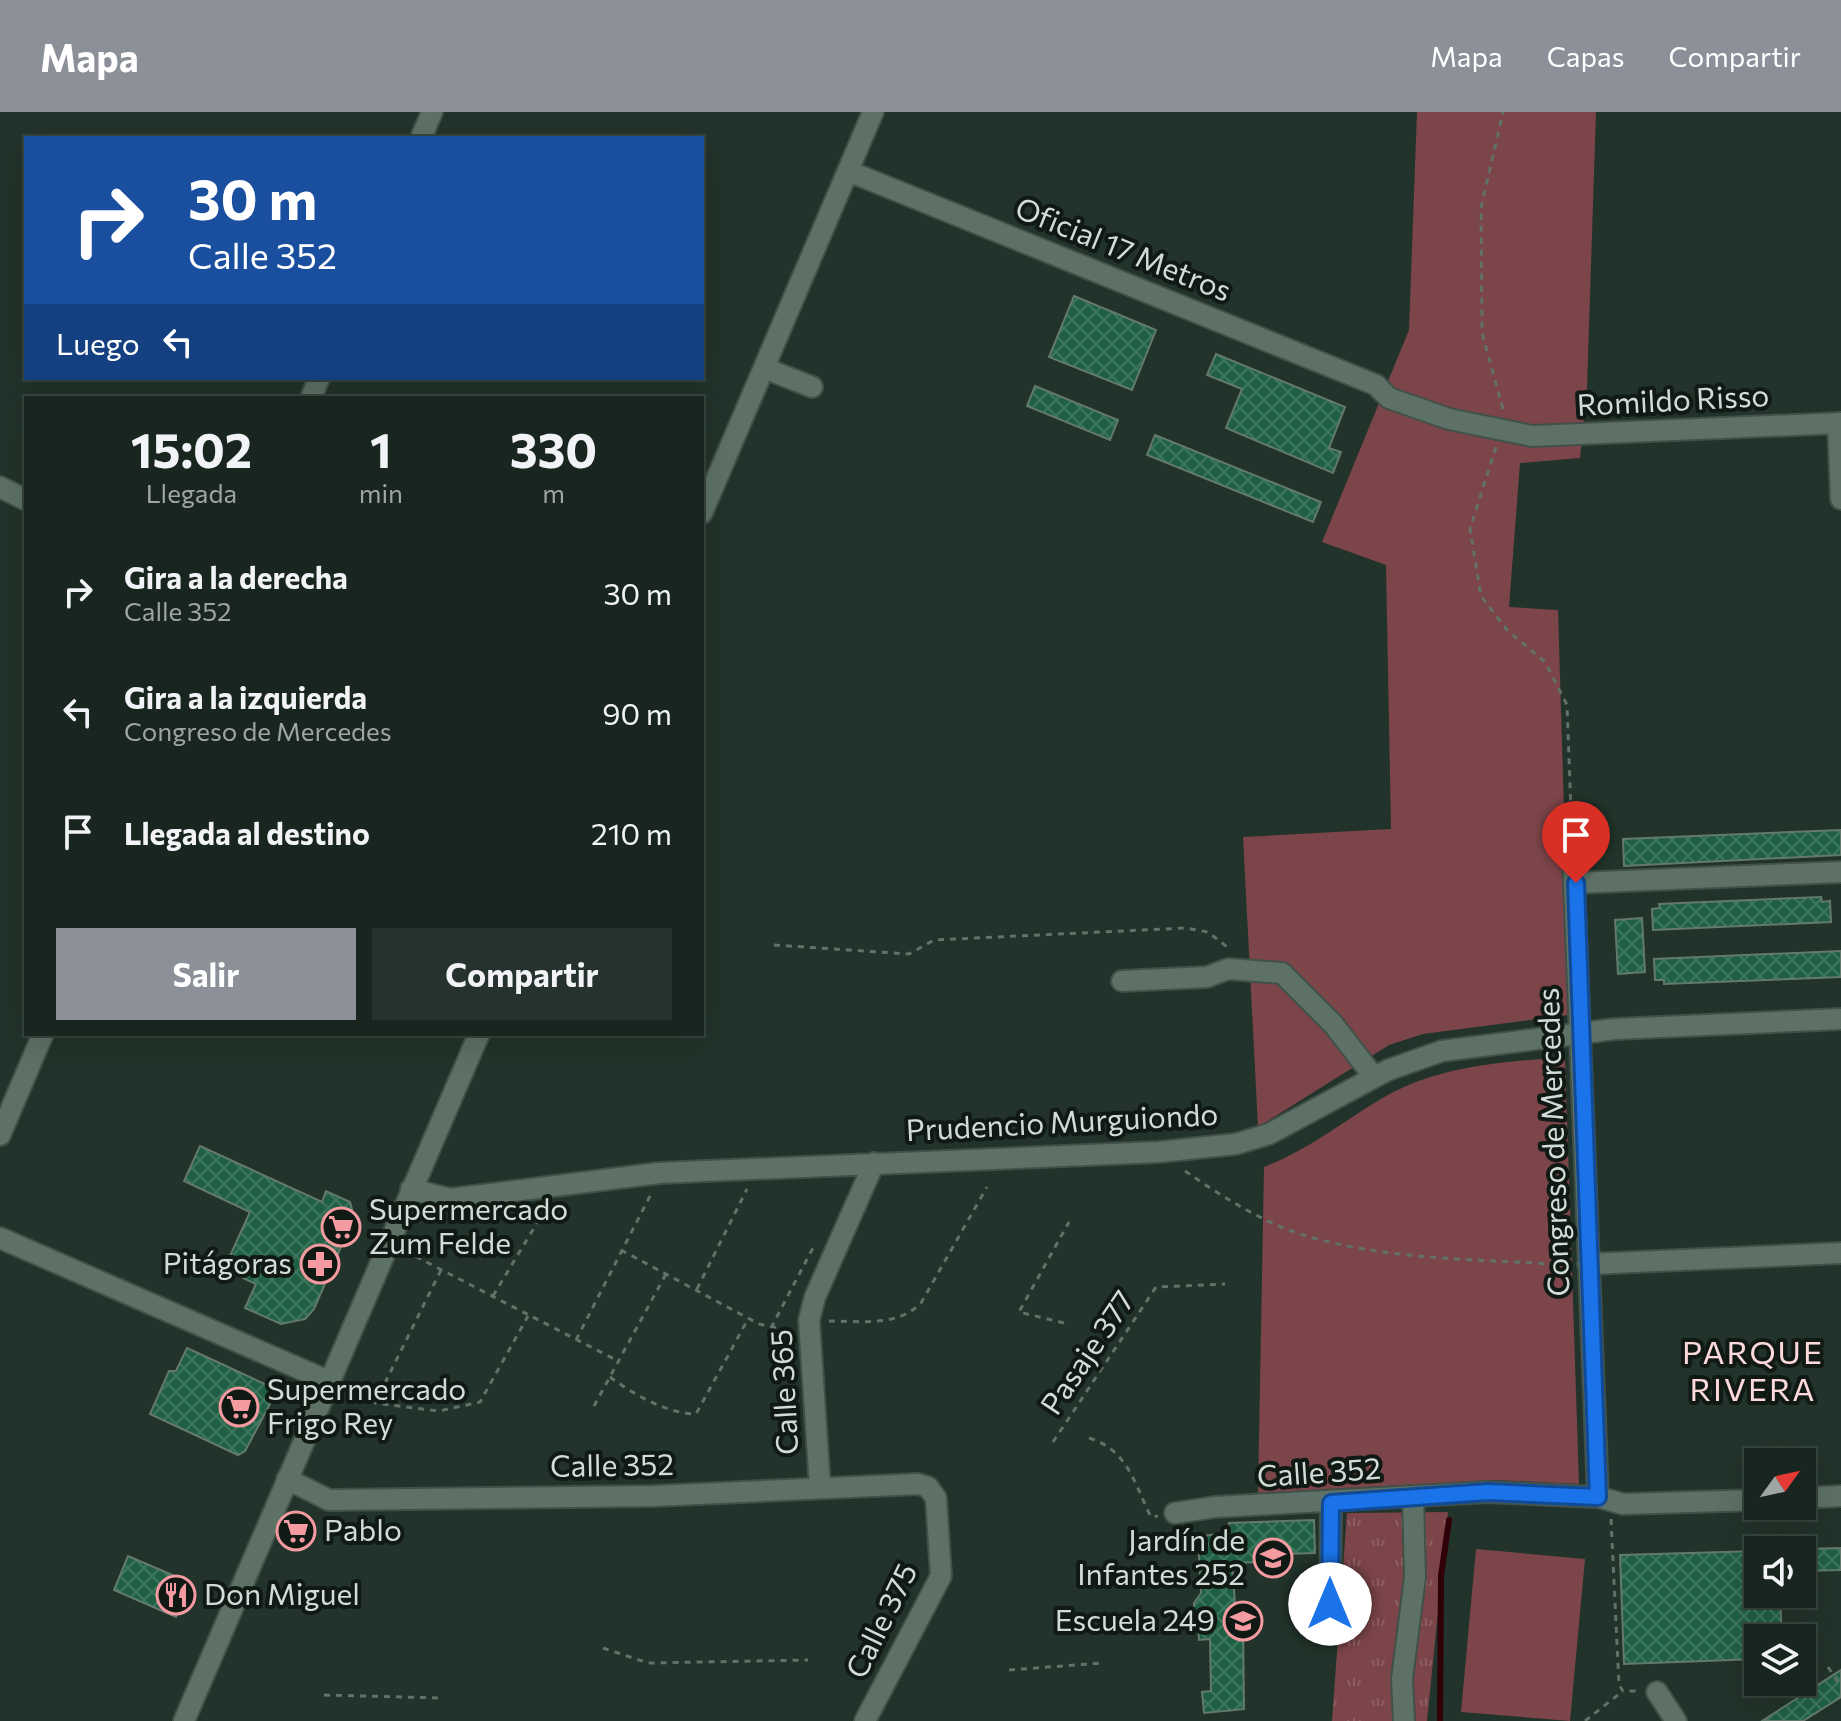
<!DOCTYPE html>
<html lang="es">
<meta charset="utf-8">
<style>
body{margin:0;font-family:Commissioner,sans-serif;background:#26322d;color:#f1f3f6;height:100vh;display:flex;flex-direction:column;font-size:30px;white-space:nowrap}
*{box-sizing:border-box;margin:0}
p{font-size:26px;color:#9fa5a5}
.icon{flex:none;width:44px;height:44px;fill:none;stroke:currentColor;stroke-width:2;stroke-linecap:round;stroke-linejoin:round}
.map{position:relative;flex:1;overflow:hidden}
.details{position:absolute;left:24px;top:284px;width:680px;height:640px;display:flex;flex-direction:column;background:#192620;border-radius:0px;box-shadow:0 8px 32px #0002,0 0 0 2px #37433e}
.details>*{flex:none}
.guide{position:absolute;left:24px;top:24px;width:680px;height:244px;border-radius:0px;box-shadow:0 8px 32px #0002,0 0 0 2px #37433e;background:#1a4fa0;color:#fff;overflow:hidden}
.needle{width:52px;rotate:57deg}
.buttons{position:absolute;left:1744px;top:1336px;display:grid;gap:16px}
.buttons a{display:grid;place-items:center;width:72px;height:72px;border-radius:0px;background:#192620;box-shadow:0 8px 32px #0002,0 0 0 2px #37433e;font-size:40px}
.pin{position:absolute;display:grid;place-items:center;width:68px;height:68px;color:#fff;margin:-82px -34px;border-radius:50% 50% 50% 0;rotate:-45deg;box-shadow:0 0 8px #0007}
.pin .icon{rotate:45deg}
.me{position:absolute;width:88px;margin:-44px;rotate:0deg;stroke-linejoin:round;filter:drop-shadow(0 0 6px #0008)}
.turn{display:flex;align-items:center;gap:28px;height:168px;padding:0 32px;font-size:36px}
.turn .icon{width:104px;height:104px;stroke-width:2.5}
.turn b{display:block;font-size:56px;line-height:68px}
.then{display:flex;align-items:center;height:76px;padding:0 32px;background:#0003;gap:16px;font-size:30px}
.eta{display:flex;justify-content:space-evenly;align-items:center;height:136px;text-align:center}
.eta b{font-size:48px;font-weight:700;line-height:56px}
.action{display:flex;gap:16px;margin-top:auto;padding:16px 32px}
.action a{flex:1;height:92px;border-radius:0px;background:#8c9099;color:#fff;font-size:32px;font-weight:700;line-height:92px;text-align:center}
.action a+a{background:#26322d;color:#f1f3f6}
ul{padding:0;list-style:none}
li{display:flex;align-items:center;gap:24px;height:120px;padding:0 32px}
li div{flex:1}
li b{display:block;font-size:30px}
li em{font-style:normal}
header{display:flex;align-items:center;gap:48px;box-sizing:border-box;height:112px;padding:0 40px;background:#8c9099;color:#fff}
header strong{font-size:38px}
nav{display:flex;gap:44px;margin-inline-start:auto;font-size:28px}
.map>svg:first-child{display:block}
</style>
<header>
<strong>Mapa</strong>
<nav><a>Mapa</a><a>Capas</a><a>Compartir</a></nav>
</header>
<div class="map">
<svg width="1841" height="1609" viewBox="0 0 1841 1609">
<defs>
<pattern id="park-tufts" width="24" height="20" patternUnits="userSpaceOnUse" patternTransform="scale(2)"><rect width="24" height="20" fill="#7c4549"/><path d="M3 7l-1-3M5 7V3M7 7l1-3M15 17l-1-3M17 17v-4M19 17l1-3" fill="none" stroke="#8e5f62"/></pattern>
<pattern id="building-cross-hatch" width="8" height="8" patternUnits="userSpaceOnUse" patternTransform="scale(2)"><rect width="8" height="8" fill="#1f6044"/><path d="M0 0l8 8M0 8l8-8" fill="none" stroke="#3e765e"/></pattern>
</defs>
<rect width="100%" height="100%" fill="#21332a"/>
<path fill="#7c4549" d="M1417 0H1596L1587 276 1580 346 1520 351 1509 495 1558 498 1570 898 1568 903 1423 922 1389 933 1258 1015 1243 725 1391 717 1386 453 1322 430 1409 218Z
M1565 945 1579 1372 1496 1368 1258 1381 1264 1055C1312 1036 1343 1009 1386 984 1441 953 1504 950 1565 945Z
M1476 1437 1585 1447 1570 1609 1461 1600Z"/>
<path fill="url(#park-tufts)" d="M1448 1400 1427 1609H1332L1347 1401Z"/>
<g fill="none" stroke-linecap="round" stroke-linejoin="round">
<path stroke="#2f0008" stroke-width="6" d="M1440 1609 1441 1464 1449 1408"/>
</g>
<path fill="url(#building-cross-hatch)" stroke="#64796e" stroke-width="2" d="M1074 184 1156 218 1132 278 1049 245Z
M1216 242 1345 295 1329 336 1341 340 1333 361 1226 316 1242 277 1207 263Z
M1035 274 1118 308 1110 328 1027 294Z
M1155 323 1321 390 1313 410 1147 343Z
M1841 718V743L1624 754 1623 727Z
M1821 785 1822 790 1830 789 1831 810 1653 818 1652 797 1660 796 1659 792Z
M1642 806 1645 860 1618 862 1615 808Z
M1841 839V865L1664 872V868H1655L1654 847Z
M200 1034 322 1090 326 1079 350 1090 354 1105 314 1197 305 1207 281 1212 245 1196 256 1172 224 1157 250 1100 184 1069Z
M187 1236 269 1274 271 1290 245 1339 238 1343 150 1302 169 1259H176Z
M1314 1408 1315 1441 1254 1443 1255 1450 1232 1451 1236 1505 1243 1512 1244 1597 1204 1601 1202 1580 1211 1579 1210 1527 1199 1528 1198 1507H1194V1491L1201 1481 1198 1424 1224 1422 1223 1418H1230L1229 1411Z
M1841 1436V1458L1802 1459V1437Z
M1758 1439V1482H1780L1782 1526H1758V1547L1624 1552 1620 1443Z
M128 1444 191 1471 176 1505 114 1478Z
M1841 1558V1585L1803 1609H1762Z"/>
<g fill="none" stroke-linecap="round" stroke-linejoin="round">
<defs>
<path id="minor" d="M421 26 432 0
M848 59 1376 273 1389 286 1449 307 1532 324 1841 311
M764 256 812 275
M311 286 319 266
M1838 311 1841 387
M0 375 26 388
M702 401 873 0
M1572 718 1598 1385
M1576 771 1841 760
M1122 869 1207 865 1228 857 1282 861 1333 912 1374 965
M0 1023 43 922
M411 1077 450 1087 659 1061 1159 1040 1236 1032 1269 1022 1388 958 1442 939 1615 917 1841 907
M0 1126 328 1269
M1588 1152 1841 1141
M287 1367 329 1388 653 1384 918 1372 928 1375 936 1386 941 1464 865 1609
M820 1375 809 1208 815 1185 874 1051
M1802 1386 1841 1384
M1175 1401 1215 1395 1488 1380 1598 1385 1623 1392 1758 1388
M1330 1492 1331 1391
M1657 1580 1676 1609
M184 1609 479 922
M1404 1609 1402 1567 1415 1465 1413 1385"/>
</defs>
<use href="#minor" stroke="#415149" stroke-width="24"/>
<path stroke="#627169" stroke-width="3" stroke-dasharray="6 6" stroke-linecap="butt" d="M1503 297 1482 221 1481 96 1503 0
M1496 335 1470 417 1481 484 1507 518 1545 550 1567 593 1571 699
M774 833 909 842 934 828 1185 816 1208 820 1231 838
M1185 1059C1220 1083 1257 1107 1297 1121 1384 1149 1480 1147 1570 1153
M621 1138 759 1212 790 1219
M405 1139 618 1249
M441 1158 375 1291 439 1299 480 1290 528 1204
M697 1177 747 1077
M493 1184 546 1096
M829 1209C860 1209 898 1215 921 1191L987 1075
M1064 1211 1019 1200 1069 1110
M771 1216 815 1132
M576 1228 651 1082
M610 1265C635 1283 665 1301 696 1302L748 1207
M594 1294 666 1162
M1089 1326C1128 1338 1134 1371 1151 1405L1158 1404
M1053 1330 1156 1175 1225 1172
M1611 1407 1619 1573 1623 1579H1638
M603 1536 648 1551 808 1548
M1828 1555 1841 1575
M1009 1558 1102 1551
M324 1583 442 1586
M1585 1609 1623 1579"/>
<use href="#minor" stroke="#5d7166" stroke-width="20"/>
</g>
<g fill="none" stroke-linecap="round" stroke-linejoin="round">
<defs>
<path id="route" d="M1330 1492 1331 1391 1488 1380 1598 1385 1576 771"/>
</defs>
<use href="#route" stroke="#114b97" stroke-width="20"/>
<use href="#route" stroke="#1a73e8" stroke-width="14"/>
</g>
<defs>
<symbol id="supermarket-ring" viewBox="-11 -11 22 22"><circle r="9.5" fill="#111915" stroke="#f49aa1" stroke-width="1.5"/><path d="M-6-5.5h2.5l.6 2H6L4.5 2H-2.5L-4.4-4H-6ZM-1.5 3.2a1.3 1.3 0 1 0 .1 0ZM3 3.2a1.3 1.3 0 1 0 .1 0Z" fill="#f49aa1"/></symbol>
<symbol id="pharmacy-ring" viewBox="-11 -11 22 22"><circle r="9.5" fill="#111915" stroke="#f49aa1" stroke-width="1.5"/><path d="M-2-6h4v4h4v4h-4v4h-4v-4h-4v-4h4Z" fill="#f49aa1"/></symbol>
<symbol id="school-ring" viewBox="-11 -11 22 22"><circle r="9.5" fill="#111915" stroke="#f49aa1" stroke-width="1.5"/><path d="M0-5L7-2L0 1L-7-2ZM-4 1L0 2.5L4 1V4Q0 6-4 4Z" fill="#f49aa1"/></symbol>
<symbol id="restaurant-ring" viewBox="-11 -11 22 22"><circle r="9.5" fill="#111915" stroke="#f49aa1" stroke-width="1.5"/><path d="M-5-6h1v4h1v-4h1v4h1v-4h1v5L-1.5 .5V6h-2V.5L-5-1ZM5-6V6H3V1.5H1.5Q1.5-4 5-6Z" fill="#f49aa1"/></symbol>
</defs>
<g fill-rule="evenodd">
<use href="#supermarket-ring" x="319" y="1093" width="44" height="44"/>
<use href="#pharmacy-ring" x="298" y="1130" width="44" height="44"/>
<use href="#supermarket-ring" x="217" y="1273" width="44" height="44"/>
<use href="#supermarket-ring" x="274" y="1397" width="44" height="44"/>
<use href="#school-ring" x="1251" y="1424" width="44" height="44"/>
<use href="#restaurant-ring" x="154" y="1461" width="44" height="44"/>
<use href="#school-ring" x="1221" y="1487" width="44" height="44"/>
</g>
<g text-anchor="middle" stroke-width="8" stroke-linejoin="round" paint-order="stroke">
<g font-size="30" fill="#d1dcd6" stroke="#111915">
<text transform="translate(1123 138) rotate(22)" y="10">Oficial 17 Metros</text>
<text transform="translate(1673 289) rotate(-3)" y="10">Romildo Risso</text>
<text transform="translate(1062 1011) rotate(-3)" y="10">Prudencio Murguiondo</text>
<text transform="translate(1554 1030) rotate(-92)" y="10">Congreso de Mercedes</text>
<text transform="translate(1088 1241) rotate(-56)" y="10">Pasaje 377</text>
<text transform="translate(785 1280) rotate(-93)" y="10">Calle 365</text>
<text transform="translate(612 1354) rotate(-1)" y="10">Calle 352</text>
<text transform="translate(1319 1361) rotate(-4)" y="10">Calle 352</text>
<text transform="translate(882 1509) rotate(-64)" y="10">Calle 375</text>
</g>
<g font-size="30" fill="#d1dcd6" stroke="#111915" text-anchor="start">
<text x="369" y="1108">Supermercado<tspan x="369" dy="34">Zum Felde</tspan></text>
<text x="292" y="1162" text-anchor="end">Pitágoras</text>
<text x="267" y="1288">Supermercado<tspan x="267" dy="34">Frigo Rey</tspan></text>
<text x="324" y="1429">Pablo</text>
<text x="1245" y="1439" text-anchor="end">Jardín de<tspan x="1245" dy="34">Infantes 252</tspan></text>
<text x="204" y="1493">Don Miguel</text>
<text x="1215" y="1519" text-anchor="end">Escuela 249</text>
</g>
<g font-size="32" letter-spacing="2" fill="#fdd9db" stroke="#111915">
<text x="1753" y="1252">PARQUE<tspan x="1753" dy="37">RIVERA</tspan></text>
</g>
</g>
</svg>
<div class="buttons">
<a><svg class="needle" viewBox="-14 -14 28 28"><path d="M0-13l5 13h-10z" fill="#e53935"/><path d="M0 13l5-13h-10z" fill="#9fa5a5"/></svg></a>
<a><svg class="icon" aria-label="sound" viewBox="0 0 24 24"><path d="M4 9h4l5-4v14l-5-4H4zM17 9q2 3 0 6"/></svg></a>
<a><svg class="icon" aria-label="layers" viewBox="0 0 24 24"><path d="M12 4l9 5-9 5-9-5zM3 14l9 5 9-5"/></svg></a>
</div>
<div class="pin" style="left:1576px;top:771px;background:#d93025"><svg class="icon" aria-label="arrive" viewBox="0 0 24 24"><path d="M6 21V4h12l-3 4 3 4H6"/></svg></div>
<svg class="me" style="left:1330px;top:1492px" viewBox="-20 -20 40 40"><circle r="19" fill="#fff"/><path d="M0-13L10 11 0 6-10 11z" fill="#1a73e8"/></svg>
<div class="guide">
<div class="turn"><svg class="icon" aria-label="right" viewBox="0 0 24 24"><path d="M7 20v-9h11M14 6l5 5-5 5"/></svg><div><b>30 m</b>Calle 352</div></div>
<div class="then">Luego<svg class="icon" aria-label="left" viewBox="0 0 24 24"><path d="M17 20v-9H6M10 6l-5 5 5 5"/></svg></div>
</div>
<section class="details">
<div class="eta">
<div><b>15:02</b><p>Llegada</p></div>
<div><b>1</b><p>min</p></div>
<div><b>330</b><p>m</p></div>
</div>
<ul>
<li><svg class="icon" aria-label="right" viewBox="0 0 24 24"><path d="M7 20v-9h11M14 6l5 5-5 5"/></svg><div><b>Gira a la derecha</b><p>Calle 352</p></div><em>30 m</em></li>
<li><svg class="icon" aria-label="left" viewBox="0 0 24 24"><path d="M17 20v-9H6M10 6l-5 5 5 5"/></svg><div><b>Gira a la izquierda</b><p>Congreso de Mercedes</p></div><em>90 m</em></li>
<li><svg class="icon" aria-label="arrive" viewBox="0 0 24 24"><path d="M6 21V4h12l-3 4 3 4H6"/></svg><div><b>Llegada al destino</b></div><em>210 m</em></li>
</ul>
<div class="action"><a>Salir</a><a>Compartir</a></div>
</section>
</div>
